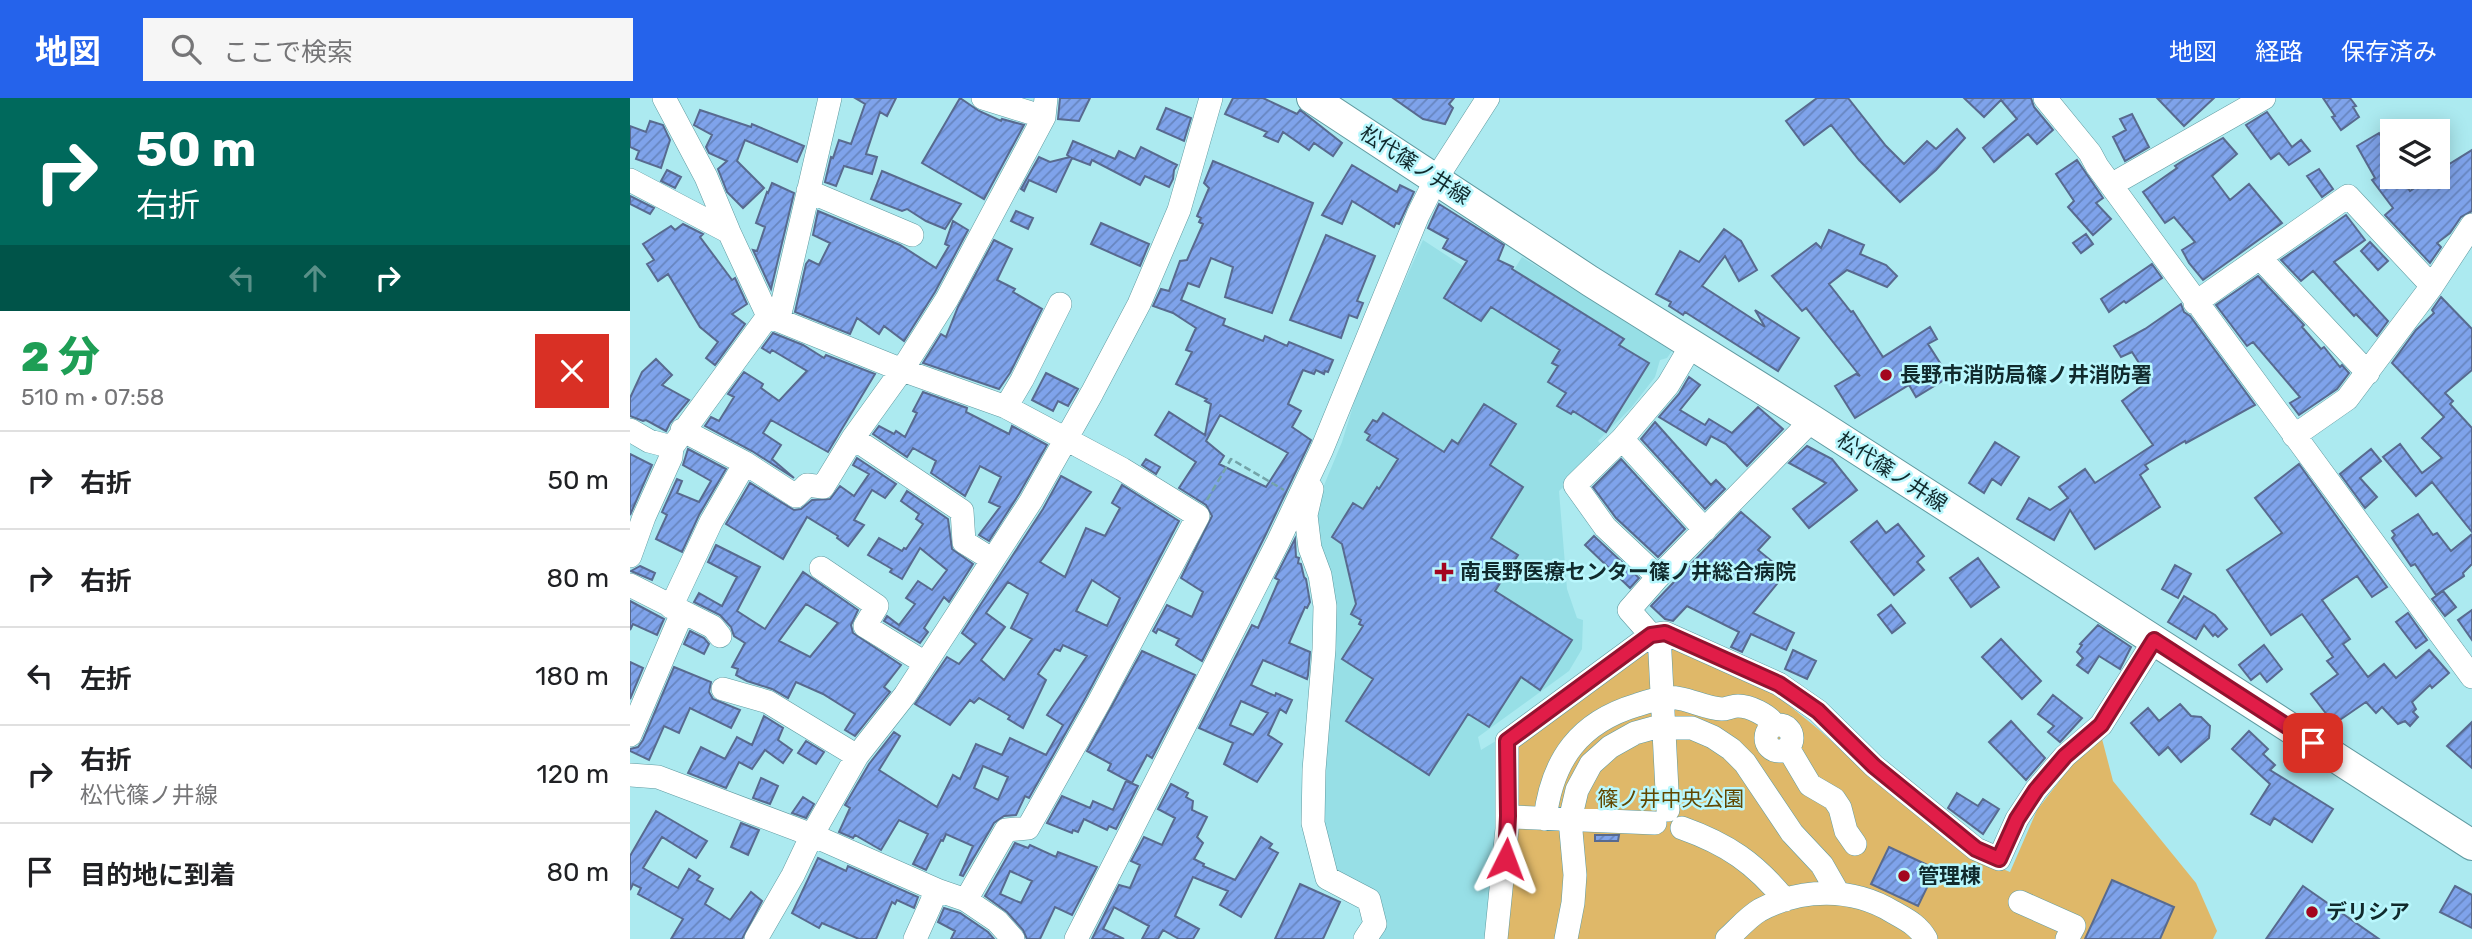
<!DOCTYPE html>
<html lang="ja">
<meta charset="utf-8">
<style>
body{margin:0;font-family:Rubik,"Noto Sans JP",sans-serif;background:#f6f6f6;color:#202124;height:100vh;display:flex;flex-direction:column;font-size:26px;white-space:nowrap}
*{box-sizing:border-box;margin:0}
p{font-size:23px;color:#757577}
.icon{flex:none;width:38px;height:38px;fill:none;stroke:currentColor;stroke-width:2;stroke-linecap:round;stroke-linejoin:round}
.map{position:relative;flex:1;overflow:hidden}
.sheet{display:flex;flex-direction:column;background:#fff;width:630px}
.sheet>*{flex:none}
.banner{background:#00695c;color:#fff;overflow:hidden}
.controls{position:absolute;left:1750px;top:21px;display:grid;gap:14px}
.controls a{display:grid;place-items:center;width:70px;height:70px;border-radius:0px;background:#fff;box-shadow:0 4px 18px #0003;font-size:35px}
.pin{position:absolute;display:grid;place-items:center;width:60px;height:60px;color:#fff;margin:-30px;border-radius:14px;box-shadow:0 4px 10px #0006}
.me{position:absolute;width:77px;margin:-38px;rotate:3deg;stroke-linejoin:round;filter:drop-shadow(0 0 5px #0008)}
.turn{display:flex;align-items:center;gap:24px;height:147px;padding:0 21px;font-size:32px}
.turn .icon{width:91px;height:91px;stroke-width:2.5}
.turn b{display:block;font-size:49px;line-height:60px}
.lanes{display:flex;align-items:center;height:66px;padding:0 21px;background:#0003;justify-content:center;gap:35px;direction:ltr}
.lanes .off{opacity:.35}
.round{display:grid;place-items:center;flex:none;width:74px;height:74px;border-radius:0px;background:#f6f6f6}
.headline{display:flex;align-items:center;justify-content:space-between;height:119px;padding:0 21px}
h1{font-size:42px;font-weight:800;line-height:52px;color:#1e9e55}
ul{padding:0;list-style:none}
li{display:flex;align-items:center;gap:21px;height:98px;padding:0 21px;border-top:2px solid #e0e0e0}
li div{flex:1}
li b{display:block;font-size:26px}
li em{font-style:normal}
header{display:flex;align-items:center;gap:42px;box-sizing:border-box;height:98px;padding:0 35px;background:#2563eb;color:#fff}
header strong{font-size:33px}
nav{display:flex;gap:38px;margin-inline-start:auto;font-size:24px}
.search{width:490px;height:63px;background:#f6f6f6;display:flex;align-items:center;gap:18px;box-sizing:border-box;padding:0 24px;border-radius:0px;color:#757577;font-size:26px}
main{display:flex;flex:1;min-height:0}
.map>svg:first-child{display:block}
</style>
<header>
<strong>地図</strong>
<div class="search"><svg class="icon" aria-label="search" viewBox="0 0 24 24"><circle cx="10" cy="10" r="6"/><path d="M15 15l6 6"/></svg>ここで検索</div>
<nav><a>地図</a><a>経路</a><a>保存済み</a></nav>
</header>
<main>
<section class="sheet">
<div class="banner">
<div class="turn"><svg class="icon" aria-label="right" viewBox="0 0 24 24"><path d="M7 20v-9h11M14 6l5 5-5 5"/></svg><div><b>50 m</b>右折</div></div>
<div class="lanes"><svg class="icon off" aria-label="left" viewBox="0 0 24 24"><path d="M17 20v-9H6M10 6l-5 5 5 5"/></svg><svg class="icon off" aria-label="ahead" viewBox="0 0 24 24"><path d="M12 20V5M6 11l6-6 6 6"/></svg><svg class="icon" aria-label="right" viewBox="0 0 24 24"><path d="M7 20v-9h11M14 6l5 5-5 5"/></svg></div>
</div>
<div class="headline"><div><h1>2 分</h1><p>510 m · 07:58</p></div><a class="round" style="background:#d93025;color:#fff"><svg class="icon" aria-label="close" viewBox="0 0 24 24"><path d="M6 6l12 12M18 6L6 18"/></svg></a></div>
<ul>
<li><svg class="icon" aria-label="right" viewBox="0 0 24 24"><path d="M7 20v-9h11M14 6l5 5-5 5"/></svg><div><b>右折</b></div><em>50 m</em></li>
<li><svg class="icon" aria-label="right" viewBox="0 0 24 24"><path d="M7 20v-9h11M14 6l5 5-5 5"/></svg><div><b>右折</b></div><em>80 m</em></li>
<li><svg class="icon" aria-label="left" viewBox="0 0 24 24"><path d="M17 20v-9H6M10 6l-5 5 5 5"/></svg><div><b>左折</b></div><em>180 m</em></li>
<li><svg class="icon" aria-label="right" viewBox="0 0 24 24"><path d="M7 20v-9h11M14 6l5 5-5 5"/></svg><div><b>右折</b><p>松代篠ノ井線</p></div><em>120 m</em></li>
<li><svg class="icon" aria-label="arrive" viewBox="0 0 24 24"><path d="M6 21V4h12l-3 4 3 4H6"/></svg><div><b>目的地に到着</b></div><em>80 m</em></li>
</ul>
</section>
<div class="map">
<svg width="1842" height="841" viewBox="0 0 1842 841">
<defs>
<pattern id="building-hatch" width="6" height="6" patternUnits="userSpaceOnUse" patternTransform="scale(1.75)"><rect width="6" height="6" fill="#7fa3eb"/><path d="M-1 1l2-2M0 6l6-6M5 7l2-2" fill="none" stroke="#6785bf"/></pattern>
</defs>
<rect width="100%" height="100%" fill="#aceaf0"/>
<path fill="#97dfe6" d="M793 142 871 193 892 159 1042 253 1037 260 1030 262 1025 279 1001 310 968 343 974 350 929 393 937 491 947 520 953 522 952 551 939 573 848 639 851 652 869 641 862 841H748L754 829 698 768 688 672 683 428 692 392 712 344 731 282Z"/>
<path fill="#dfb869" d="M1023 541 1146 597 1187 630 1267 702 1351 762 1380 774 1407 712 1431 681 1427 675 1471 637 1483 683 1566 785 1587 833 1583 841H873L881 643Z"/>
<path fill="url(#building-hatch)" stroke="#586a8f" stroke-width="2" fill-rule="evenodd" d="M225 0H266L257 18 250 14 236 56 247 59 242 76 214 68 206 88 195 84 201 59 203 60 209 42 221 46 235 6Z
M330 0 349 13 371 23 372 21 394 27 354 101 292 65Z
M430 0H460L449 23 428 21Z
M603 0H633L667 16 670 12 712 45 703 58 684 45 679 52 653 34 648 44 634 38 637 34 595 16Z
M763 0H824L819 6 823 10 815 26 793 21Z
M1187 0H1218L1256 48 1274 66 1297 43 1306 51 1327 31 1335 40 1306 72 1270 104 1229 62 1201 27 1174 47 1156 23Z
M1334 0H1401L1404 9 1423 32 1407 46 1398 36 1364 64 1353 50 1387 21 1371 2 1354 19Z
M1527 0H1584L1554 28Z
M1693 0H1720L1726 8 1723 9 1729 19 1711 32 1702 19 1705 18Z
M536 10 561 20 554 43 527 31Z
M70 12 121 29 122 26 174 48 167 64 115 42 107 63 134 90 113 110 97 94 88 71 97 63 79 55 76 49 82 37 64 27Z
M1637 14 1662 49 1671 42 1680 53 1659 67 1649 55 1641 61 1616 27Z
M1502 16 1519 49 1495 63 1483 39 1496 32 1490 21Z
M20 23 33 27 40 42 31 70 6 61 9 53 0 49V28L16 34Z
M1749 35 1762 57V79H1770L1780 93 1800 79H1808V73L1842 52V113L1831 119 1820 135 1807 145 1811 149 1800 165 1755 117 1763 110 1742 82 1745 80 1727 48Z
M1593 40 1607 56 1582 78 1600 102 1619 86 1652 125 1573 182 1559 165 1552 152 1565 144 1544 119 1535 125 1513 94 1547 70 1545 68 1554 62Z
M443 43 485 61 489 53 505 61 511 49 547 67 544 72 543 81 539 89 515 78 510 87 462 62 460 67 442 60 426 94 399 82 394 93 391 91 409 59 420 64 440 59 437 57Z
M1447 62 1473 100 1466 105 1481 121 1463 137 1438 109 1444 103 1426 76Z
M583 63 683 105 642 215 595 199 603 169 581 160 569 189 558 185 551 202 595 221 593 227 633 243 635 238 657 248 659 244 703 262 698 274 695 273 694 276 686 272 684 276 673 272 658 306 671 313 662 329 681 342 635 438 572 563 546 547 549 541 528 531 526 535 523 533 537 507 562 519 573 494 551 480 582 418 576 407 549 390 566 364 525 337 539 314 575 337 581 306 575 303 577 301 546 286 562 254 556 252 566 230 543 215 523 208 531 191 539 193 550 163 557 162 573 126 569 124 571 120 567 118 579 90 574 85ZM590 317 658 355 636 389 589 366 594 358 576 343Z
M722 67 767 94 770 87 784 94 769 126 766 125 764 129 722 103 712 126 692 117Z
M1689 71 1703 91 1692 99 1677 78Z
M37 72 51 79 45 90 31 83Z
M252 73 331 106 315 131 296 123 277 111 272 113 241 101Z
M142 85 164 95 141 191 123 152 127 153 135 129 126 125 137 94 138 95Z
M0 98 24 110 20 116 0 106Z
M809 106 874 147 868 162 883 169 882 171 994 241 989 247 1019 265 976 334 943 313 941 316 927 308 936 295 918 284 928 268 922 265 930 252 861 209 851 223 814 200 837 163 813 150 818 141 798 130Z
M188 113 270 147 306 170 319 148 315 146 323 123 338 132 305 194 274 243 254 228 249 236 227 220 220 236 165 214 176 166 179 162 189 167 200 145 183 137Z
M386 113 403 120 398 131 381 123Z
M1716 117 1735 142 1704 164 1758 223 1747 238 1726 216 1724 218 1683 173 1671 183 1651 162Z
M471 125 519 146 510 168 461 146Z
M53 126 73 136 70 139 102 182 105 180 117 206 102 216 115 226 85 267 76 260 88 244 70 229 38 176 28 183 17 166 24 162 13 146 41 128 45 132Z
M1094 131 1111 143 1127 172 1109 183 1095 158 1072 188 1135 229 1125 212 1169 240 1148 273 1055 214 1053 217 1039 208 1041 204 1026 196 1050 153 1069 164Z
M1199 132 1234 147 1230 156 1256 167 1267 178 1257 189 1217 172 1199 186 1221 214 1223 213 1253 259 1300 229 1307 241 1298 246 1319 279 1286 299 1279 287 1225 320 1205 288 1226 276 1230 278 1176 210 1172 213 1142 178 1186 145 1191 150Z
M1456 136 1463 146 1451 155 1443 145Z
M696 137 745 158 727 203 733 205 727 220 719 217 711 240 660 222Z
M364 142 382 151 367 182 385 191 383 194 412 211 380 275 369 291 293 265 311 236 316 239 328 209Z
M1740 144 1758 163 1748 172 1731 153Z
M1522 166 1532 180 1496 205 1494 203 1479 214 1471 201Z
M1628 178 1674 227 1672 229 1691 251 1694 249 1710 269 1712 267 1719 275 1707 291 1669 317 1660 305 1670 299 1623 244 1617 248 1586 207Z
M1811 199 1842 231V272L1815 295 1823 303 1820 306 1842 330V434L1802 384 1786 398 1753 359 1770 346 1792 375 1812 360 1792 340 1814 319 1762 265 1786 232 1804 215 1802 212Z
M1551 206 1554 214 1560 218 1625 307 1556 345 1555 343 1515 367 1518 371 1510 377 1530 409 1465 451 1440 412 1424 442 1387 421 1399 400 1420 412 1438 400 1429 389 1455 371 1465 385 1523 347 1492 303 1520 282 1502 254 1491 259 1484 248 1515 231Z
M143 235 173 247 194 260 196 257 245 276 198 354 141 322 133 335 151 347 142 361 164 380 122 353 75 328 81 319 89 323 104 299 98 296 114 274 133 286 131 290 149 303 177 273 142 252 140 255 132 250Z
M26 261 42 277 32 287 59 302 40 325 36 333 16 322 13 323 0 318V300L12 274Z
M416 275 448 291 438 308 428 303 423 313 402 302Z
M1059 279 1070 287 1050 312 1075 327 1079 321 1102 335 1128 309 1153 331 1117 368 1096 346 1081 338 1076 347 1029 319 1049 296Z
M293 294 337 310 336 314 379 336 382 328 417 347 389 396 359 443 349 437 370 409 359 404 371 379 350 368 335 398 301 375 306 363 283 350 277 359 243 336 249 328 264 336 266 333 275 339 287 315 283 313Z
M854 306 886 326 860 367 893 389 861 440 888 457 865 493 942 542 910 592 891 579 859 629 838 616 799 677 716 623 743 581 712 561 733 528 729 526 731 522 721 516 726 506 712 446 702 439 723 405 733 411 747 389 749 391 768 361 737 342 740 337 735 334 743 322 747 324 753 315 814 354 822 342 828 346Z
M1025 324 1081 387 1086 382 1095 391 1075 411 1011 341Z
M1365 344 1389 359 1371 387 1362 381 1354 395 1339 385Z
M1177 348 1202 361 1227 392 1179 430 1163 411 1196 385 1159 365Z
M58 351 96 371 69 417 52 454 26 441 37 417 32 414 47 381 52 383 47 395 69 404 81 383 53 367Z
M1741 351 1751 363 1730 380 1747 399 1735 410 1710 376Z
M0 356 22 367 0 417Z
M227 360 266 386 255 400 242 392 224 422 234 427 218 448 207 440 208 438 177 419 153 461 96 426 120 385 164 412 171 411 182 402 200 401 210 388 224 398 239 376 223 367Z
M516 361 530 369 526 376 512 367Z
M991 361 1055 431 1028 459 986 420 963 389Z
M1669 366 1757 489 1742 499 1727 478 1692 502 1720 541 1713 546 1738 579 1754 566 1766 580 1799 552 1819 575 1802 590 1800 587 1782 604 1786 611 1783 614 1788 619 1780 628 1775 623 1768 626 1752 609 1746 615 1736 604 1704 626 1681 596 1708 576 1697 563 1703 559 1672 516 1641 537 1597 472 1652 435 1625 400Z
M431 378 461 394 410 464 435 479 456 430 475 438 490 410 482 405 492 387 549 423 456 599 399 700 395 698 386 717 374 718 364 725 333 778 330 777 343 748 316 736 313 743 311 742 296 772 283 766 298 736 269 722 251 752 225 737 223 740 209 734 220 710 215 707 239 666 264 634 270 638 249 672 307 709 323 677 330 681 346 646 372 657 380 640 416 657 433 627 417 617 457 558 433 547 430 553 425 551 408 576 416 582 393 630 378 621 380 618 349 600 344 605 340 602 320 627 285 606 317 559 329 566 346 546 332 535 413 411ZM462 482 490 500 477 528 446 513ZM378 484 398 496 381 530 402 541 374 582 351 562 375 529 356 515ZM353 668 378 679 368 702 344 690Z
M277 393 318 421 322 451 343 466 319 504 314 499 294 530 298 534 290 545 254 523 257 518 269 527 285 506 276 500 288 483 302 492 317 472 290 450 272 481 260 474 262 471 238 457 249 440 272 453 274 450 276 451 293 426 286 421 289 416 271 403Z
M1111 414 1140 439 1128 452 1156 475 1123 515 1164 535 1156 552 1121 536 1112 554 1101 549 1109 534 1057 508 1043 523 1035 521 1021 508Z
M1788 416 1803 437 1807 435 1821 453 1842 436V466L1833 475 1834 478 1806 497 1785 466 1781 468 1762 440 1765 437 1762 433Z
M1247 423 1256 435 1268 426 1294 458 1287 464 1294 472 1264 497 1221 444Z
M964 438 1009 480 1000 490 955 447Z
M665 441 666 459 669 460 668 465 671 466 674 479 676 481 680 504 677 510 675 509 659 545 680 554 678 577 677 581 633 562 621 587 645 598 646 595 662 602 656 615 650 611 638 637 652 646 627 684 594 666 603 645 569 630 622 527 628 530 649 482 645 480ZM611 603 638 615 623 637 600 627Z
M86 447 130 469 107 513 135 531 173 474 228 512 221 527 223 535 271 567 254 589 260 594 225 638 215 632 225 616 193 596 166 584 158 600 142 591 117 583 106 577 108 571 102 569 115 545 104 538 101 529 90 517 64 504 69 495 92 508 107 479 78 464ZM176 506 208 525 180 559 149 543Z
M1348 460 1369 489 1341 509 1320 480Z
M1545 467 1561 476 1548 500 1532 491Z
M10 468 25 475 22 482 1 473Z
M1813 493 1826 509 1815 518 1802 501Z
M1554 498 1585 517 1597 531 1588 539 1585 536 1583 538 1574 527 1566 541 1538 524Z
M0 503 34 521 27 537 3 526 0 532Z
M1261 507 1275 525 1262 535 1248 517Z
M1842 512V542L1828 522Z
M1778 515 1797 542 1786 550 1766 524Z
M1468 527 1501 549 1490 571 1469 558 1458 575 1447 567 1453 560 1447 554 1452 547 1450 546Z
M60 533 74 540 79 546 74 556 54 546Z
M1371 541 1411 583 1392 601 1352 559Z
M1634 547 1652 571 1637 584 1630 575 1621 582 1609 567Z
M1163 552 1186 563 1177 581 1155 571Z
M512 553 565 577 522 660 517 657 502 685 478 672 481 666 457 653Z
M0 564 13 570 0 601Z
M44 569 81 584 79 594 83 601 110 612 101 630 60 610 49 635 34 628 19 662 0 653V651L8 649 13 642Z
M1423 597 1452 620 1430 644 1418 634 1424 628 1408 616Z
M1550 606 1561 618 1571 619 1580 628 1579 640 1551 664 1538 649 1529 657 1501 625 1518 610 1529 623Z
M134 618 153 630 148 642 162 652 153 665 135 652 122 671 109 664 96 690 58 675 71 649 95 661 107 639 122 647Z
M1381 623 1415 660 1396 682 1359 644Z
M1842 624V670L1817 648Z
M1619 633 1638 651 1633 656 1645 667 1640 672 1703 711 1682 744 1644 720 1640 727 1621 716 1640 686 1602 651Z
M176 643 194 654 186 666 168 655Z
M131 680 148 688 140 706 123 700Z
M496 683 508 688 486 731 479 728 477 732 454 721 448 734 443 732 442 735 417 725 432 698 460 710 463 703 483 712Z
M541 686 558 695 556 699 563 703 562 712 577 719 567 739 573 745 564 761 574 766 573 768 605 782 631 739 642 746 639 750 648 755 611 819 590 807 598 793 563 779 545 818 569 831 563 841H549L533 832 528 841H512L519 828 484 809 473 831 494 841H462L489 787 500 790 510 767 501 763 514 739 532 747 545 720 528 711Z
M1327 695 1348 708 1353 701 1369 711 1353 736 1318 710Z
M173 699 184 706 176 720 162 715Z
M26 713 77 743 66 760 32 739 13 770 48 790 59 771 70 778 67 782 83 791 75 806 100 822 121 794 132 803 112 841H41L53 821 8 796 11 790 3 786 0 792V758Z
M111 725 129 732 118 757 101 749Z
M965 737H989L988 743H965Z
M385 745 398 750 400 747 426 759 428 754 467 769 442 817 425 809 410 841H397L393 832 377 814 355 798ZM380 773 402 783 391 805 370 796Z
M1259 749 1306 771 1288 808 1241 786Z
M188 760 216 773 218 768 288 799 284 810 267 802 265 806 262 804 246 841H229L192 825 189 830 162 815Z
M1482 782 1544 809 1530 841H1455Z
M670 786 710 804 693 841H645Z
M1673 788 1749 841H1636Z
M1825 788 1842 797V830L1810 814Z
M314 810 330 815 358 834 364 841H321L325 833 308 824Z"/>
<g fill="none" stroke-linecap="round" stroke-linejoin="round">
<defs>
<path id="minor" d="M34 0 76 79 99 134 138 218
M353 0 414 19
M1415 0 1460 55 1467 68 1842 579
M0 82 99 134
M1481 87 1634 0
M178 93 282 137
M1630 160 1738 275
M1565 205 1718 98 1802 188
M138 218 272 272 376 309 492 371 568 418 468 606 398 730 376 732 336 802
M149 220 200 0
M376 309 392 282 430 206
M0 332 19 343 42 349
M52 332 115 365 166 398 177 387 193 389 223 340 332 413 334 444 363 462
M1664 338 1717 301 1802 188 1842 127
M223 340 272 272 317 201 414 19 416 0
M992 341 1075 432
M682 391 676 417 678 434 680 450 690 477 695 508 694 551 684 672 683 725 697 780 739 802 745 826 735 841
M0 458 14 419 41 359 42 349 138 218
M191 470 247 508 235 528 295 565
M1028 479 975 429 945 387 992 341 1038 287 1061 248
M0 487 83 529 90 538
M41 509 81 424 115 365
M1029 536 1038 712
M1021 537 999 512 1028 479 1182 322
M93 591 138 604 227 658
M1136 640a13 13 0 1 1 26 0a13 13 0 1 1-26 0Z
M0 637 52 515
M1158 650 1180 687 1204 701 1210 710 1216 733 1225 746
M0 677 28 679 182 737 163 777 126 841
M883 719 1025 725
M915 721C922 661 950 624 1007 607 1016 604 1025 601 1033 600 1055 597 1071 610 1092 611 1097 611 1102 608 1108 608 1120 608 1138 617 1145 627
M1052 730C1097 746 1125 765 1155 802
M1390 804 1444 828 1437 841
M285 841 307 792
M383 841 367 823 336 802 307 792 182 737 227 658 275 597 401 403 462 295 509 206 549 112 581 0
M446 841 648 444 692 351 788 117 806 81 858 0
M866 841 877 731V643L1021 537 1035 535 1149 586 1188 613 1244 668 1346 751 1369 761 1387 721 1406 692 1435 658 1471 627 1524 543
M936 841 943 805 945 777 940 722 947 692 961 666 980 649 1005 635 1023 630H1062L1083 639 1101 651 1115 665 1162 735 1192 767 1208 795
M1097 841C1107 832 1118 819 1130 812 1172 790 1222 789 1263 814 1277 822 1288 827 1296 841"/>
<path id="major" d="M682 0 960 183 1182 322 1842 747"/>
</defs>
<use href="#minor" stroke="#5f9aa0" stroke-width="24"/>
<use href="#major" stroke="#5f9aa0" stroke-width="32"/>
<path stroke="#73a3a8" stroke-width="2.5" stroke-dasharray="7 3.5" stroke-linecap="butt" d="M577 402 601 361 654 392"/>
<use href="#minor" stroke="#fff" stroke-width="23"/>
<use href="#major" stroke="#fff" stroke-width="30"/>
</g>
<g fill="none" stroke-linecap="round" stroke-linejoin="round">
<defs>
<path id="route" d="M876 761 878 718 877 643 1021 537 1035 535 1149 586 1188 613 1244 668 1346 751 1369 761 1387 721 1406 692 1435 658 1471 627 1524 542 1683 645"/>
</defs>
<use href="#route" stroke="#92132f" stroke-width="18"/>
<use href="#route" stroke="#e11d48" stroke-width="12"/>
</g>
<g fill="#a3061e" stroke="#b9f7fd" stroke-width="2.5">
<circle cx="1256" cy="277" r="7"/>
<path d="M810.5 463.5h7v7h7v7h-7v7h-7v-7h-7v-7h7z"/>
<circle cx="1274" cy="778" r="7"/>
<circle cx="1682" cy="814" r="7"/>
</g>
<g text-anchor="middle" stroke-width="5" stroke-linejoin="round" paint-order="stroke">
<g font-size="21" fill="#112a2d" stroke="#b9f7fd">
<text transform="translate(785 67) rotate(33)" y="7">松代篠ノ井線</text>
<text transform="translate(1262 374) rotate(33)" y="7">松代篠ノ井線</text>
</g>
<g font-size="21" font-weight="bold" fill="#112a2d" stroke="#b9f7fd" text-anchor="start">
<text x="1270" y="284">長野市消防局篠ノ井消防署</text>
<text x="830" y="481">南長野医療センター篠ノ井総合病院</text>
<text x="1288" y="785">管理棟</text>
<text x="1696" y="821">デリシア</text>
</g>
<g font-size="21" fill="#614700" stroke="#b9f7fd">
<text x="1041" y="708">篠ノ井中央公園</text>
</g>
</g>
</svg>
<div class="controls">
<a><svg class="icon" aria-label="layers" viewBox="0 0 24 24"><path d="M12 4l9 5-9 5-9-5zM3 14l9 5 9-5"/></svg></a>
</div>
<div class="pin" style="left:1683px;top:645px;background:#d93025"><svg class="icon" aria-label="arrive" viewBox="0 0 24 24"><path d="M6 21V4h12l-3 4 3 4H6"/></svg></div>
<svg class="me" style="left:876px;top:761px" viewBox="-20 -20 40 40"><path d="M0-17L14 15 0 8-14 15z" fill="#e11d48" stroke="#fff" stroke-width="4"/></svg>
</div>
</main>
